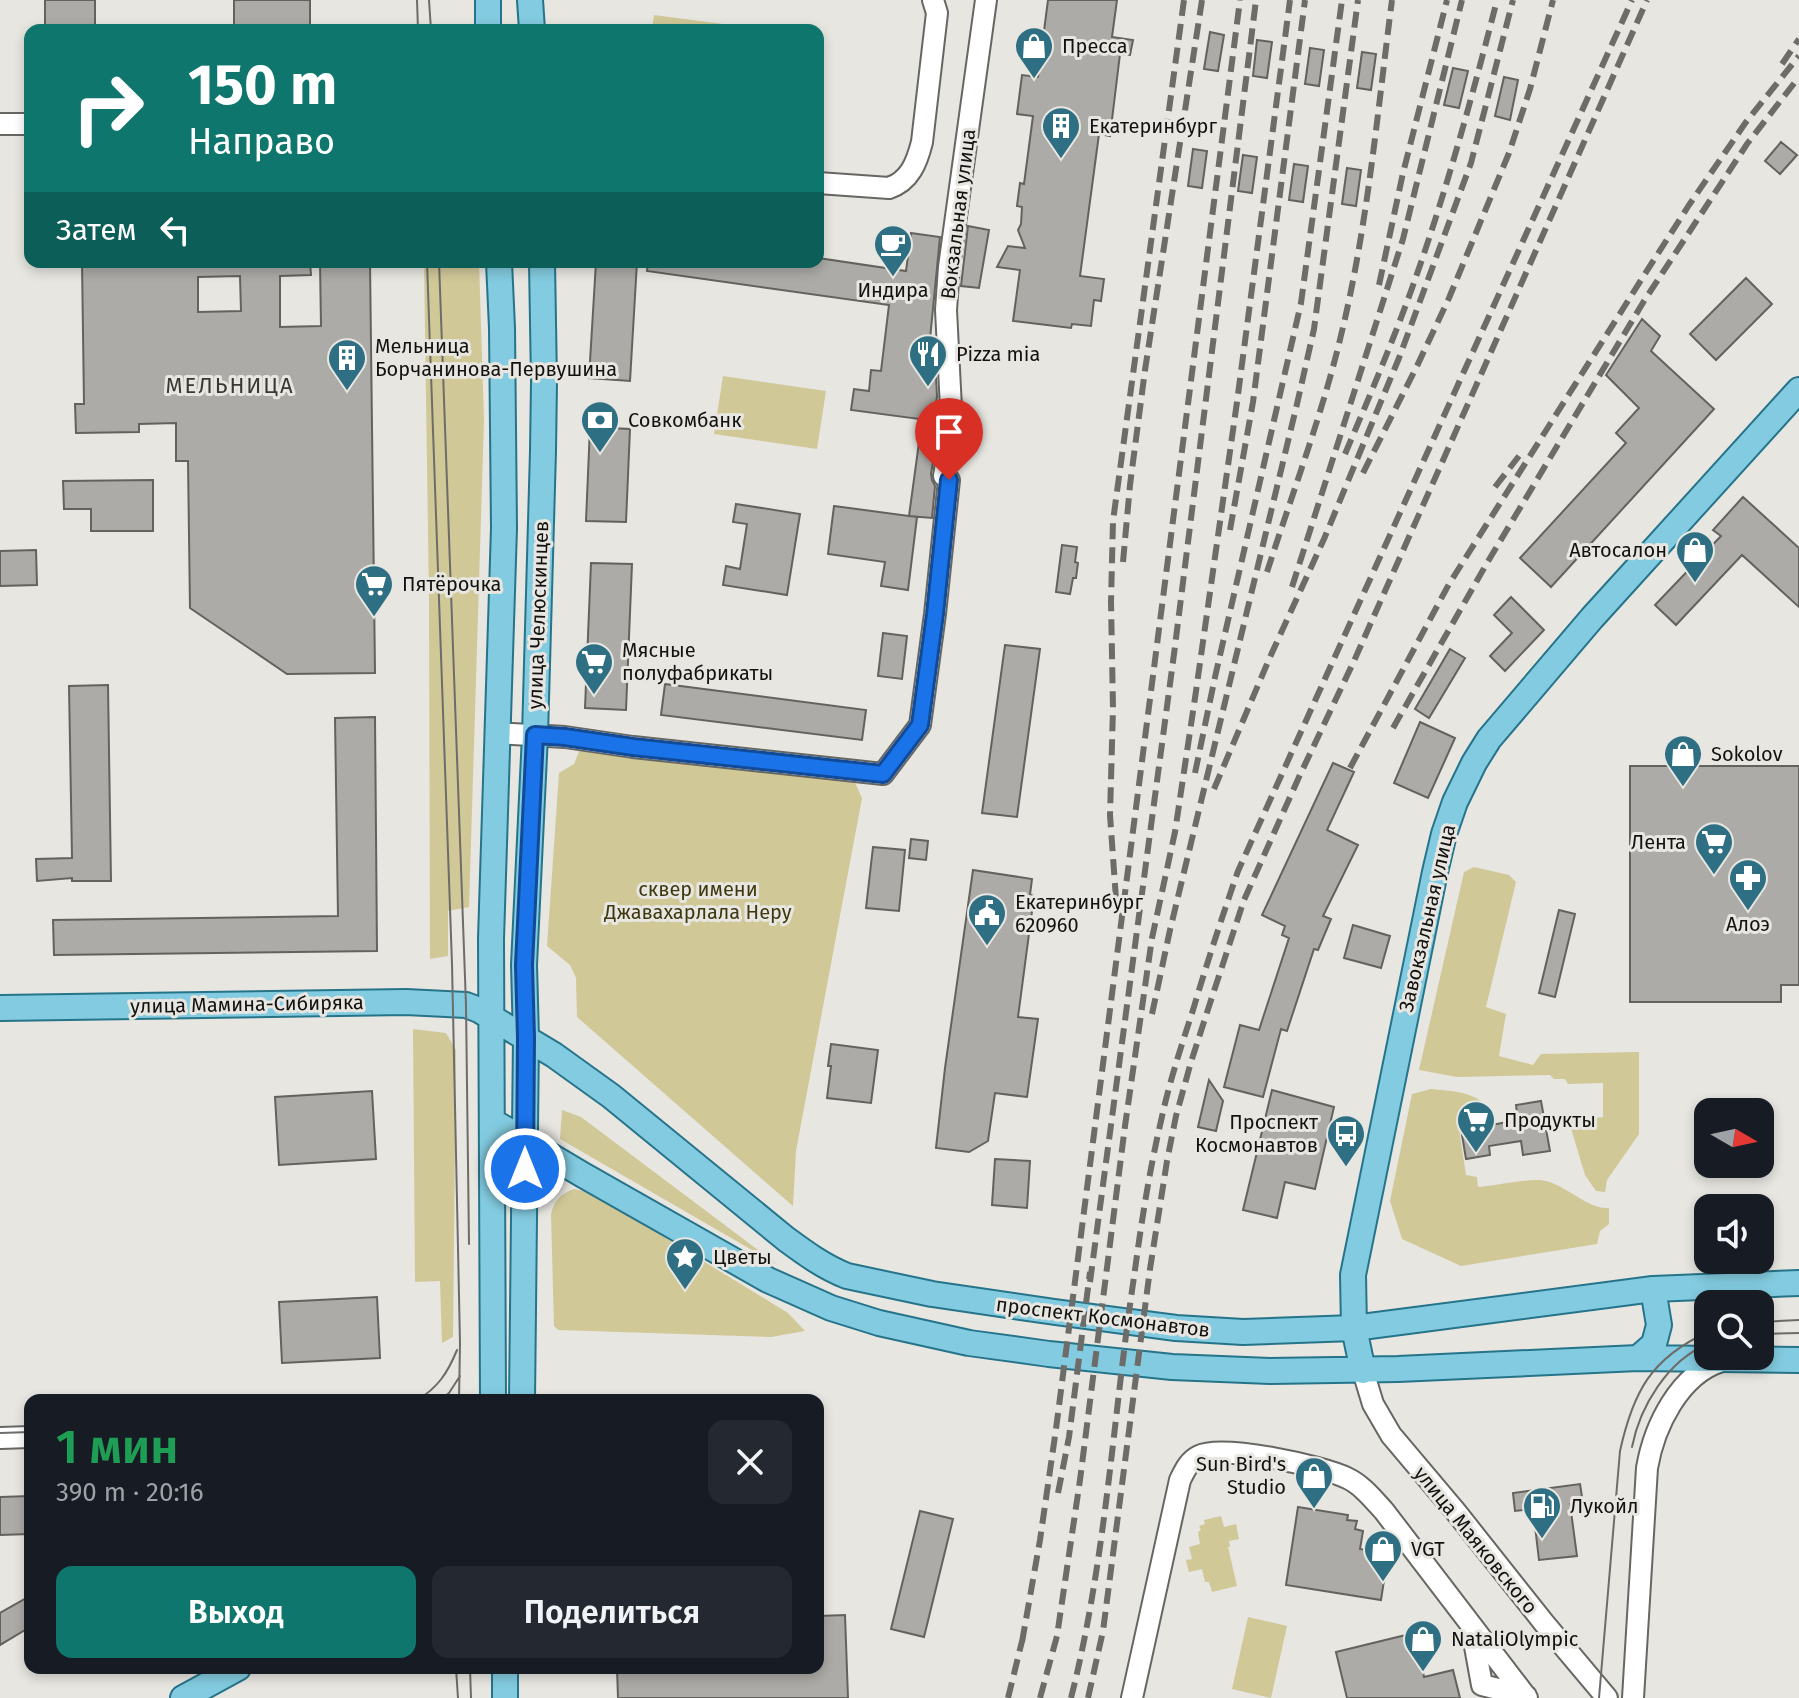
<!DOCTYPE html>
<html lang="ru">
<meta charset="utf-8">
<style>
body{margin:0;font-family:"Fira Sans",sans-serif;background:#242831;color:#f1f3f6;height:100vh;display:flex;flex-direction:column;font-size:30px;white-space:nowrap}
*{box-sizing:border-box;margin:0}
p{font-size:26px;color:#9ea1a6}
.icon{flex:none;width:44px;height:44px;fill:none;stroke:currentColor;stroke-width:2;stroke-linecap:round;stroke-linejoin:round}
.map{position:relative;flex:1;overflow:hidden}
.drawer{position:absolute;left:24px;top:1394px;width:800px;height:280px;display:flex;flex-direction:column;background:#171b24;border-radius:16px;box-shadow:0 4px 12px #0003}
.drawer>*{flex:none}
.guide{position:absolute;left:24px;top:24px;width:800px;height:244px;border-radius:16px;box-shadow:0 4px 12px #0003;background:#0f766e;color:#fff;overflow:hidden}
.needle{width:52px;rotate:99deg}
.tools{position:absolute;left:1694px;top:1098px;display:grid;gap:16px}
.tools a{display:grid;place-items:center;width:80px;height:80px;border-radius:16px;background:#171b24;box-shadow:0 4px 12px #0003;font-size:40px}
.pin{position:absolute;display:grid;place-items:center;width:68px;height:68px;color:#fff;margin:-82px -34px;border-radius:50% 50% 50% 0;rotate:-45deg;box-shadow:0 0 8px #0007}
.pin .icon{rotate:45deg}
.me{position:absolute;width:88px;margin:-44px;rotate:0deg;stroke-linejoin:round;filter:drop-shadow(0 0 6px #0008)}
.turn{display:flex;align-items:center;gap:28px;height:168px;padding:0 32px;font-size:36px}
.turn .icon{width:104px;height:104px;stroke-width:2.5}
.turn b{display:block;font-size:56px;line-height:68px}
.then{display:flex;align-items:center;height:76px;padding:0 32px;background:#0003;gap:16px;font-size:30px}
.round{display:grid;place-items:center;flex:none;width:84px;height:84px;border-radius:16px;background:#242831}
.head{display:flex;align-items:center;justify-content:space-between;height:136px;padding:0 32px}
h1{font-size:48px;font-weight:600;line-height:60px;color:#1e9e55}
.action{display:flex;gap:16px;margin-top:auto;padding:16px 32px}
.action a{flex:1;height:92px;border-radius:16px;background:#0f766e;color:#fff;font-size:32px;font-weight:600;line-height:92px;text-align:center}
.action a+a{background:#242831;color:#f1f3f6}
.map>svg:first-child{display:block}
</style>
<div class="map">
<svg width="1799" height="1698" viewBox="0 0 1799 1698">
<rect width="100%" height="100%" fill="#e7e6e1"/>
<path fill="#d1c898" d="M654 15 746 27V30L652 29Z
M424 262H479L484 420 469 907 448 911V956L430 959 429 600Z
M723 376 826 391 817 449 714 434Z
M582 744 852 776 862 798 796 1151 793 1206 577 1017 576 978 570 965 547 946 559 773 574 764Z
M1474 867 1509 875 1516 882 1486 1007 1506 1014 1499 1056 1533 1065 1541 1054 1639 1052V1134L1607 1180 1605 1192 1596 1191 1585 1175 1569 1122 1603 1117V1083L1568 1084 1565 1079H1554L1550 1075 1457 1077 1419 1070 1464 872Z
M413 1029 446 1033 456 1050 453 1337 442 1343 440 1281 415 1282Z
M1431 1089C1450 1091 1471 1091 1486 1105L1485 1111 1457 1116 1466 1175 1477 1177 1478 1187C1495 1186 1524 1179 1540 1180 1564 1182 1587 1210 1609 1208V1224L1600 1231 1597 1244 1461 1266 1402 1239 1390 1201 1412 1094Z
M562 1110 581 1117 778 1265 560 1139Z
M574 1189 592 1193 788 1313 805 1331 771 1337 558 1330 554 1326 551 1215C553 1202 561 1193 574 1189Z
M1221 1516 1224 1527 1236 1524 1239 1539 1229 1541 1230 1547H1228L1237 1586 1212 1592 1209 1582H1205L1202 1569 1189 1572 1186 1560 1192 1559 1189 1547 1200 1544 1198 1532 1201 1530 1199 1526 1205 1524 1204 1520Z
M1248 1617 1287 1626 1271 1698 1232 1689Z"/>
<path fill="#acaba7" stroke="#63625e" stroke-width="2" fill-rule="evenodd" d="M45 0H95V30H45Z
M234 0H310V30H234Z
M1048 0H1117L1112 37 1133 40 1130 55 1120 54 1110 136 1099 134 1080 276 1104 279 1101 301 1094 300 1091 326 1072 324 1071 328 1013 321 1020 270 997 267 1008 246 1025 248 1018 230 1021 224 1022 207 1017 206 1020 183 1024 184 1033 116 1017 114 1022 75 1038 77Z
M1210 32 1224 35 1218 71 1204 69Z
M1257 40 1272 42 1267 78 1253 76Z
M1310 48 1324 50 1319 86 1305 84Z
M1362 52 1376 54 1371 90 1357 88Z
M1453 68 1468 71 1459 108 1444 105Z
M1504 77 1518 80 1510 120 1495 116Z
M1781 142 1797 155 1780 174 1765 161Z
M1193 149 1207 151 1202 188 1188 186Z
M1243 155 1257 157 1252 193 1238 191Z
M1294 164 1308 166 1303 202 1289 200Z
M1347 168 1361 170 1356 206 1342 204Z
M968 226 989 230 979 288 961 286Z
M911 233 940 237 930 339H934L937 396 934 421 851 410 854 389 869 391 871 370 881 371 889 305 647 271 648 262H818V258L906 271Z
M82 262H310L311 275 280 276V327L321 326 320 262H370L375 673 287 674 190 608 188 461H176V423L139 424V432L76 433 75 404H84ZM240 276 241 311 198 312V277Z
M596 262H637L630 381 589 378Z
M1746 278 1772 304 1716 360 1690 334Z
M1642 319 1660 336 1651 351 1714 409 1551 587 1520 558 1626 443 1616 433 1639 408 1606 375Z
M590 427 630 429 626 522 586 521Z
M920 435 937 437 931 474 932 480 935 486 932 518 909 516Z
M153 480V531H91V509H64L63 481Z
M1743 497 1799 548V607L1742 555 1676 625 1655 605 1721 536 1713 530Z
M736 504 800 514 787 595 723 585 726 566 740 569 747 524 733 522Z
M834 506 917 517 908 590 881 586 885 562 828 554Z
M1062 545 1077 547 1075 562 1078 563 1076 578H1073L1070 594 1056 592Z
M36 550 37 585 0 586V551Z
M591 563 632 564 626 710 585 708Z
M1511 597 1544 630 1505 671 1490 656 1512 633 1494 615Z
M883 633 907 636 902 679 878 676Z
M1005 645 1040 649 1017 817 982 813Z
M1450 649 1465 658 1429 718 1415 709Z
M665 684 866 710 862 740 661 715Z
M108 685 111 881H72V878L37 881 36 859 72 858 69 686Z
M375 717 377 951 54 955 53 920 338 916 335 718Z
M1420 722 1455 738 1428 798 1394 783Z
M1333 763 1354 772 1327 830 1358 845 1323 916 1331 919 1318 950 1314 949 1287 1031 1281 1029 1263 1097 1224 1087 1240 1025 1259 1030 1289 938 1282 935 1285 926 1262 915Z
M1630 766H1799V985H1781V1002H1630Z
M911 839 928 841 926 860 909 858Z
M873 847 905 850 899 911 866 908Z
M973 870 1032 879 1030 895 1034 896 1018 1017 1038 1019 1027 1097 995 1093 988 1141 969 1152 936 1148 945 1068Z
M1559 910 1575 914 1555 997 1539 993Z
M1353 925 1390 936 1381 968 1344 958Z
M831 1044 878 1050 871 1103 827 1098 831 1066H828Z
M1209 1080 1223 1101 1216 1131 1198 1127Z
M1272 1090 1334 1107 1315 1189 1285 1182 1277 1218 1243 1210Z
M372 1091 376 1159 279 1165 275 1097Z
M1541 1101 1550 1151 1523 1155 1521 1141 1489 1146 1490 1155 1466 1159 1460 1123 1484 1119 1486 1126 1518 1120 1516 1105Z
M995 1159 1030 1161 1027 1208 992 1205Z
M377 1297 380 1358 282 1363 279 1302Z
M1580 1484 1583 1503 1570 1504 1577 1556 1539 1560 1533 1509 1515 1511 1513 1493Z
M30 1496V1534L0 1535V1497Z
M1298 1507 1348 1515 1347 1520 1357 1521 1355 1529 1363 1531 1360 1549 1388 1554 1381 1600 1286 1585Z
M920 1511 953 1519 924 1637 891 1629Z
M30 1596V1627L0 1645V1613Z
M845 1615 848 1698H618L617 1668H818V1616Z
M1414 1633 1424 1677 1453 1670 1460 1698H1347L1336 1652Z"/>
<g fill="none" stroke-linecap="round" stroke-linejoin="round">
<defs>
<path id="minor" d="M0 124H30
M818 183 889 188C910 181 917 162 922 142L937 13 933 0
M944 476 952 428 946 310 949 267 986 0
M497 733 565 737 633 747 883 774 920 725 935 614 949 480
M1363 1371 1373 1404 1391 1435 1456 1512 1544 1623 1607 1698
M0 1438 30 1437
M1472 1630 1482 1685 1526 1696
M1132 1698 1180 1480C1185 1470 1189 1461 1199 1456 1222 1444 1323 1466 1347 1478 1362 1485 1373 1499 1384 1511L1527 1698
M1633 1698 1647 1468C1654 1427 1679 1374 1722 1361"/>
<path id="major" d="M488 0V30
M530 0 532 30
M0 1008 406 1002 466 1005 479 1010 554 1055 611 1096 786 1239C805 1253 824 1267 847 1276L932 1294 1055 1312 1176 1328 1243 1332 1354 1328 1653 1289 1799 1283
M492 1121 583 1175 768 1280 831 1308 879 1323 969 1343 1049 1354 1172 1367 1270 1371 1398 1369 1638 1358 1799 1360
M1638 1358 1654 1344 1659 1325 1653 1289
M1363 1371 1354 1328 1353 1275 1435 872 1444 834 1455 802 1474 763 1489 739 1592 618 1799 390
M493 1400 491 939 504 528 502 328 499 262
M522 1400 526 1038 524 965 535 735 543 451 544 382 542 262
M505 1668V1698
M183 1698 238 1668"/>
</defs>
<use href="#minor" stroke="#666662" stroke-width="24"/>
<use href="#major" stroke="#26748a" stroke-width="28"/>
<use href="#minor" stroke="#fff" stroke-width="20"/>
<use href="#major" stroke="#83cbe0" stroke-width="24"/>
<path stroke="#6d6c69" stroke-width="2" d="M417 0 418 30
M429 0 431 30
M427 262 452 964 460 1343 459 1400
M439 262 466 1005 469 1244
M1760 1322 1799 1320
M1760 1334 1799 1333
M417 1400C438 1388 448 1372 457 1350
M440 1400 449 1393 460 1376
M0 1433 30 1432
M1632 1447C1640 1406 1668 1360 1708 1344
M456 1668 458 1698
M470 1668 471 1698
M1599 1698 1620 1451C1633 1392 1651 1358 1708 1332"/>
<path stroke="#6d6c69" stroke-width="6" stroke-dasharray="16 8" stroke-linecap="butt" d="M1782 64 1799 39
M1379 285 1403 173 1447 0
M1345 454C1368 400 1391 346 1411 291 1445 196 1472 98 1497 0
M1363 473 1417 366 1449 298 1509 153 1530 89 1553 0
M1495 487 1519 456
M1230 530 1253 402 1305 0
M1123 562 1130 485 1145 370 1202 0
M1267 572C1293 491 1324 410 1343 327 1368 222 1378 107 1392 0
M1292 587 1403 239 1462 0
M1393 728 1487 563 1644 301 1747 144 1799 77
M1350 768 1449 584 1643 277 1689 205 1746 122 1799 56
M1195 773 1215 677 1301 303 1342 0
M1214 789 1270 657 1324 539 1399 358 1471 163 1513 0
M1116 899 1110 815 1113 708 1111 602 1113 521 1184 0
M1152 1014 1170 930 1297 404 1314 329 1358 0
M1090 1282 1174 654 1256 0
M1058 1493 1069 1437 1090 1272
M1022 1642 1040 1540 1056 1429 1240 0
M1008 1698 1024 1633
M1040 1698 1057 1636 1080 1480 1125 1126 1152 938 1175 832 1195 698 1237 402 1290 0
M1071 1698C1106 1560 1113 1417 1134 1277 1141 1225 1149 1172 1161 1121 1169 1083 1181 1047 1193 1010 1207 963 1222 917 1238 871L1632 0
M1088 1698 1103 1631 1150 1269 1167 1161 1176 1116 1191 1062 1212 997 1244 900 1299 777 1354 661 1647 0"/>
</g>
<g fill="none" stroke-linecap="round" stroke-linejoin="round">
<defs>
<path id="route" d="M525 1169 526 1038 524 965 535 735 565 737 633 747 883 774 920 725 935 614 949 480"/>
</defs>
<use href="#route" stroke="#114b97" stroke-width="20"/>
<use href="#route" stroke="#1a73e8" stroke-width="14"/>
</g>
<defs>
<symbol id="shop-pin" viewBox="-11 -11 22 30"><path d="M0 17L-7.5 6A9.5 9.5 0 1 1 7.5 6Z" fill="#2f6f83" stroke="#e7e6e1"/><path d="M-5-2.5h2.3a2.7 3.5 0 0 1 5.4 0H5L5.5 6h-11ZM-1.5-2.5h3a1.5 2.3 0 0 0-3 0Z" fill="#fff"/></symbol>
<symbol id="building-pin" viewBox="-11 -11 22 30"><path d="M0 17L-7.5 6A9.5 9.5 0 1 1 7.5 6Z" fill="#2f6f83" stroke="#e7e6e1"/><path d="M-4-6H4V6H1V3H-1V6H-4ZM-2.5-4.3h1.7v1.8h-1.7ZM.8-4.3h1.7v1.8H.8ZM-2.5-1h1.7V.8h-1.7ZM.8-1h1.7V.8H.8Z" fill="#fff"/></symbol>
<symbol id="cafe-pin" viewBox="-11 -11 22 30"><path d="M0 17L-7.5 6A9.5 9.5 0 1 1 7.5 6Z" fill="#2f6f83" stroke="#e7e6e1"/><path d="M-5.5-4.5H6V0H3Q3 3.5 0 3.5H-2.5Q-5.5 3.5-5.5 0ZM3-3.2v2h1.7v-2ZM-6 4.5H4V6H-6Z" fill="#fff"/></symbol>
<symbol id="restaurant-pin" viewBox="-11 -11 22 30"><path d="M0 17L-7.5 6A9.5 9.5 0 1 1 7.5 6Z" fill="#2f6f83" stroke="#e7e6e1"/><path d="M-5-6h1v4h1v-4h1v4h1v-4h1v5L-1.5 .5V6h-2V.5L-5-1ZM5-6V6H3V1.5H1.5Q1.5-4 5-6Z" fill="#fff"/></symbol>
<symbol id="bank-pin" viewBox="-11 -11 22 30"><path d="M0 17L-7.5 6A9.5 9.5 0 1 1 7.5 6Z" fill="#2f6f83" stroke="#e7e6e1"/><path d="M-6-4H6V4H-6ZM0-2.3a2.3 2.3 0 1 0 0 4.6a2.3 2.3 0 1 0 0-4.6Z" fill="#fff"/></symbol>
<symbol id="supermarket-pin" viewBox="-11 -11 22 30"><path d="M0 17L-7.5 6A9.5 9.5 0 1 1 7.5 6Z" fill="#2f6f83" stroke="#e7e6e1"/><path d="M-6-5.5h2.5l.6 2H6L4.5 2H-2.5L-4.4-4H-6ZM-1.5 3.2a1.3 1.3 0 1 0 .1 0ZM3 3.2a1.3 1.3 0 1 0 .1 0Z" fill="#fff"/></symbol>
<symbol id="pharmacy-pin" viewBox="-11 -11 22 30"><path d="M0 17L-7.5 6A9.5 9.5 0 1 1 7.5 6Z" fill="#2f6f83" stroke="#e7e6e1"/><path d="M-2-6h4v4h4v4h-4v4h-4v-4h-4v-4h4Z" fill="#fff"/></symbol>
<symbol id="civic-pin" viewBox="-11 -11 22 30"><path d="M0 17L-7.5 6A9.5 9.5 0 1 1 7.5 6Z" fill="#2f6f83" stroke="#e7e6e1"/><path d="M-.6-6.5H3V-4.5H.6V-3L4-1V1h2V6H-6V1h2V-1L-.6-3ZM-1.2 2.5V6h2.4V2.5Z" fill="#fff"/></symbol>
<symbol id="bus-pin" viewBox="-11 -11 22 30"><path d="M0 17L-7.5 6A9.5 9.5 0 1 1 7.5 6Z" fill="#2f6f83" stroke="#e7e6e1"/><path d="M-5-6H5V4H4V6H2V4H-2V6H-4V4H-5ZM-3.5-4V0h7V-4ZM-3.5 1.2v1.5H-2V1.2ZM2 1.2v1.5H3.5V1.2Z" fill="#fff"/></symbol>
<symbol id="sight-pin" viewBox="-11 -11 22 30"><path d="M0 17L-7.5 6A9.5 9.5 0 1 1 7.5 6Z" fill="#2f6f83" stroke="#e7e6e1"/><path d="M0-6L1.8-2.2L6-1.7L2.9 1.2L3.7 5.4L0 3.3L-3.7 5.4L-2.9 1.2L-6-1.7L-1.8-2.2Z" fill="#fff"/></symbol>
<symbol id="fuel-pin" viewBox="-11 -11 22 30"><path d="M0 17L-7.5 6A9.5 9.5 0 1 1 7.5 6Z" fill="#2f6f83" stroke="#e7e6e1"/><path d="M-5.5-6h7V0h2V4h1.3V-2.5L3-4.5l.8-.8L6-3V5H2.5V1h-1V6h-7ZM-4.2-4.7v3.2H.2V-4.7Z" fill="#fff"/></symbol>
</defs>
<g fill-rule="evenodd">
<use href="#shop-pin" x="1012" y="24" width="44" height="60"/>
<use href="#building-pin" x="1039" y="104" width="44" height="60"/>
<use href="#cafe-pin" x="871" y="222" width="44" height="60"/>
<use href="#restaurant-pin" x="906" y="332" width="44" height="60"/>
<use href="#building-pin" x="325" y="336" width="44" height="60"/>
<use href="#bank-pin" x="578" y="398" width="44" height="60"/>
<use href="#shop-pin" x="1673" y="528" width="44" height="60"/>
<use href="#supermarket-pin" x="352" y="562" width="44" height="60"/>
<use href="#supermarket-pin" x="572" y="640" width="44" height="60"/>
<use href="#shop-pin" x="1661" y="732" width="44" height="60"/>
<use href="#supermarket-pin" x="1692" y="820" width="44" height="60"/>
<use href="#pharmacy-pin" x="1726" y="856" width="44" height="60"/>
<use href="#civic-pin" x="965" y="891" width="44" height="60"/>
<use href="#supermarket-pin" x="1454" y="1098" width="44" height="60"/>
<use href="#bus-pin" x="1324" y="1112" width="44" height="60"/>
<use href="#sight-pin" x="663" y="1235" width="44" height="60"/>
<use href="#shop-pin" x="1292" y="1454" width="44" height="60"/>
<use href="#fuel-pin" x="1520" y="1484" width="44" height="60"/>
<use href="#shop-pin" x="1361" y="1527" width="44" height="60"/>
<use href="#shop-pin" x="1401" y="1617" width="44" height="60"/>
</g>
<g text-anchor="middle" stroke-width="6" stroke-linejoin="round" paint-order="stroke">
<g font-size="20" fill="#131211" stroke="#e7e6e1" text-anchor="start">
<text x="1062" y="53">Пресса</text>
<text x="1089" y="133">Екатеринбург</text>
<text x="893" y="297" text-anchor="middle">Индира</text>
<text x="375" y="353">Мельница<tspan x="375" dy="23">Борчанинова-Первушина</tspan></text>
<text x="956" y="361">Pizza mia</text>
<text x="628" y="427">Совкомбанк</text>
<text x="1667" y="557" text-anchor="end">Автосалон</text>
<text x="402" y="591">Пятёрочка</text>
<text x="622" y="657">Мясные<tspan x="622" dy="23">полуфабрикаты</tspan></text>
<text x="1711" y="761">Sokolov</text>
<text x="1686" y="849" text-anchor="end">Лента</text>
<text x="1015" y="909">Екатеринбург<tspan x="1015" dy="23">620960</tspan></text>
<text x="1748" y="931" text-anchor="middle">Алоэ</text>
<text x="1504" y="1127">Продукты</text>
<text x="1318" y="1129" text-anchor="end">Проспект<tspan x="1318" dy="23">Космонавтов</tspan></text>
<text x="713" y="1264">Цветы</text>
<text x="1286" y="1471" text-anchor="end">Sun Bird's<tspan x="1286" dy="23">Studio</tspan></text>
<text x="1570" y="1513">Лукойл</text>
<text x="1411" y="1556">VGT</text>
<text x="1451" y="1646">NataliOlympic</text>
</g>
<g font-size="20" fill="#131211" stroke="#e7e6e1">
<text transform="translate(958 214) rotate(-83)" y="7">Вокзальная улица</text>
<text transform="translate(538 615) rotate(-88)" y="7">улица Челюскинцев</text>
<text transform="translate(1427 918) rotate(-77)" y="7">Завокзальная улица</text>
<text transform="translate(247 1004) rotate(-1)" y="7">улица Мамина-Сибиряка</text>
<text transform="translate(1103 1317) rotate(7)" y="7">проспект Космонавтов</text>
<text transform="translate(1476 1540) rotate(51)" y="7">улица Маяковского</text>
</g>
<g font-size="20" fill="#3f370e" stroke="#e7e6e1">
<text x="698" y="896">сквер имени<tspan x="698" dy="23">Джавахарлала Неру</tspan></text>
</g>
<g font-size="22" letter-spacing="2" fill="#383834" stroke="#e7e6e1">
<text x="230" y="393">МЕЛЬНИЦА</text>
</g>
</g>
</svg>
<div class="tools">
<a><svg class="needle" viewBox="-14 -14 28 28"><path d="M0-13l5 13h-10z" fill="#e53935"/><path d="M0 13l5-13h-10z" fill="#9ea1a6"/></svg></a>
<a><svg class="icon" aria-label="sound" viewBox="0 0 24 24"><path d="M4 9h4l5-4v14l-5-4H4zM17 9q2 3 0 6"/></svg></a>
<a><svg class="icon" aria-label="search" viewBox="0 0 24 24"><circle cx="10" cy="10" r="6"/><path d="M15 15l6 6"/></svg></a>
</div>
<div class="pin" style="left:949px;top:480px;background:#d93025"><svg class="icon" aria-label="arrive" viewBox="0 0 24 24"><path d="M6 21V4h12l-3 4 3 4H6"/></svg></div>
<svg class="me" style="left:525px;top:1169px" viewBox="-20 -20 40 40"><circle r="17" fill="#1a73e8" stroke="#fff" stroke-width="3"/><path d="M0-11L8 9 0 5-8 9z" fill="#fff"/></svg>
<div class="guide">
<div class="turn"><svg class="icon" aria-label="right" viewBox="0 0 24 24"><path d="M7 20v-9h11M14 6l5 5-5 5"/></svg><div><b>150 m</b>Направо</div></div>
<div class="then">Затем<svg class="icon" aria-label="left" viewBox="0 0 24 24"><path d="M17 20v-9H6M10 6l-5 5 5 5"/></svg></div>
</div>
<section class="drawer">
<div class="head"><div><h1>1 мин</h1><p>390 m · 20:16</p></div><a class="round"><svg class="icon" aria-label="close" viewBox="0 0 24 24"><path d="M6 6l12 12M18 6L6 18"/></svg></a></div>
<div class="action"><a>Выход</a><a>Поделиться</a></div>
</section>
</div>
